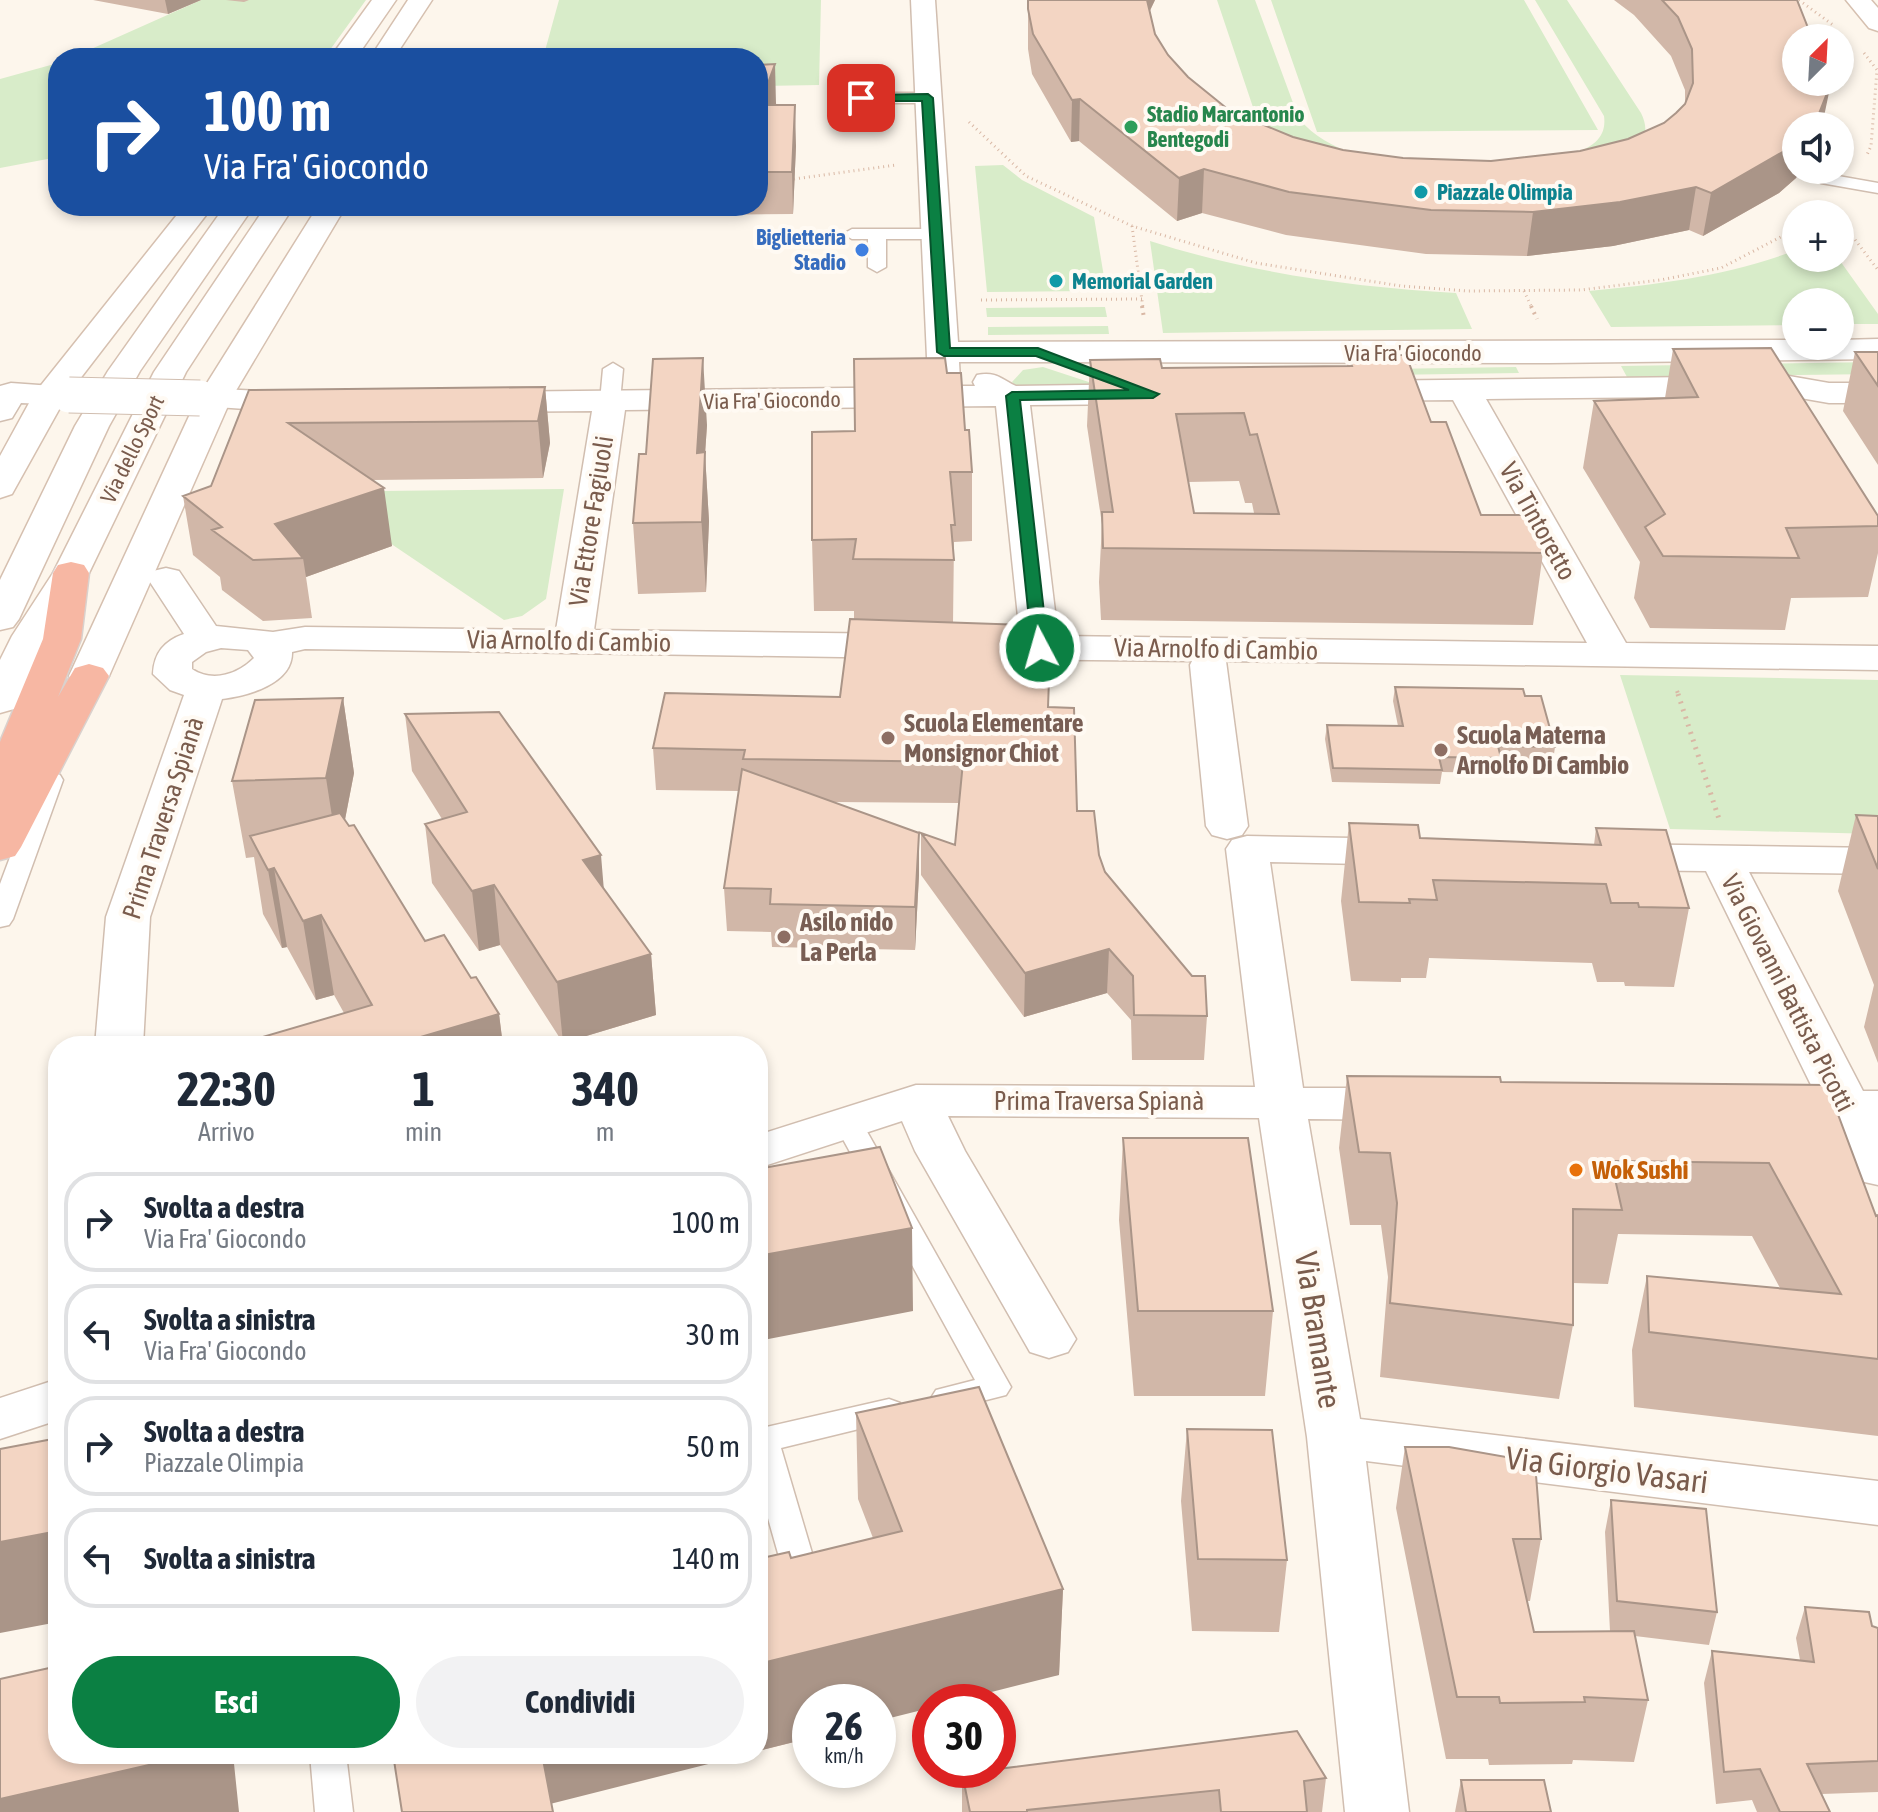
<!DOCTYPE html>
<html lang="it">
<meta charset="utf-8">
<style>
body{margin:0;font-family:"Asap Condensed",sans-serif;background:#f2f2f3;color:#1f2937;height:100vh;display:flex;flex-direction:column;font-size:30px;white-space:nowrap}
*{box-sizing:border-box;margin:0}
p{font-size:26px;color:#747a83}
.icon{flex:none;width:44px;height:44px;fill:none;stroke:currentColor;stroke-width:2;stroke-linecap:round;stroke-linejoin:round}
.map{position:relative;flex:1;overflow:hidden}
.details{position:absolute;left:48px;top:1036px;width:720px;height:728px;display:flex;flex-direction:column;background:#fff;border-radius:32px;box-shadow:0 4px 12px #0003}
.details>*{flex:none}
.hud{position:absolute;left:48px;top:48px;width:720px;height:168px;border-radius:32px;box-shadow:0 4px 12px #0003;background:#1a4fa0;color:#fff;overflow:hidden}
.needle{width:52px;rotate:24deg}
.buttons{position:absolute;left:1782px;top:24px;display:grid;gap:16px}
.buttons a{display:grid;place-items:center;width:72px;height:72px;border-radius:50%;background:#fff;box-shadow:0 4px 12px #0003;font-size:40px}
.speed{position:absolute;left:792px;top:1684px;display:flex;gap:16px;font-size:40px;font-weight:700;text-align:center}
.speed>*{display:grid;place-content:center;width:104px;height:104px;border-radius:50%;background:#fff;box-shadow:0 4px 12px #0003;line-height:1}
.speed small{font-size:20px;font-weight:400}
.speed .limit{border:12px solid #d22;background:#fff;color:#111}
.pin{position:absolute;display:grid;place-items:center;width:68px;height:68px;color:#fff;margin:-34px;border-radius:16px;box-shadow:0 4px 12px #0006}
.me{position:absolute;width:88px;margin:-44px;rotate:354deg;stroke-linejoin:round;filter:drop-shadow(0 0 6px #0008)}
.turn{display:flex;align-items:center;gap:28px;height:168px;padding:0 24px;font-size:36px}
.turn .icon{width:104px;height:104px;stroke-width:2.5}
.turn b{display:block;font-size:56px;line-height:68px}
.eta{display:flex;justify-content:space-evenly;align-items:center;height:136px;text-align:center}
.eta b{font-size:48px;font-weight:700;line-height:56px}
.action{display:flex;gap:16px;margin-top:auto;padding:16px 24px}
.action a{flex:1;height:92px;border-radius:48px;background:#0b8043;color:#fff;font-size:32px;font-weight:700;line-height:92px;text-align:center}
.action a+a{background:#f2f2f3;color:#1f2937}
ul{padding:0;list-style:none}
li{display:flex;align-items:center;gap:24px;height:100px;margin:0 16px 12px;padding:0 8px;border:4px solid #e0e1e3;border-radius:32px}
li div{flex:1}
li b{display:block;font-size:30px}
li em{font-style:normal}
.map>svg:first-child{display:block}
</style>
<div class="map">
<svg width="1878" height="1812" viewBox="0 0 1878 1812">
<rect width="100%" height="100%" fill="#fdf6ec"/>
<path fill="#d8ecc9" d="M201 0H366L327 54 321 58H71Z
M559 0H821L819 85 758 86V58H543Z
M1217 0H1255L1299 119C1314 136 1333 147 1355 154 1425 175 1504 180 1573 154 1592 147 1607 138 1604 116L1535 0H1567L1641 113C1651 133 1643 146 1624 157 1559 198 1428 189 1355 172 1342 169 1328 165 1314 160 1307 158 1300 152 1292 151 1284 150 1275 152 1268 152Z
M1271 0H1524L1598 130 1317 132Z
M58 63V157L0 168V79Z
M1003 165 1022 180 1094 217 1105 283 1087 291 987 292 975 166Z
M1150 241C1250 273 1352 287 1456 293L1472 329 1163 333Z
M1796 250V258H1838L1878 314V324H1840V302H1796V325L1611 327 1589 291C1659 284 1730 276 1796 250Z
M1105 307 1107 317H987L986 308Z
M1108 326 1109 334 988 335V327Z
M1878 362V374L1627 377 1621 366Z
M1043 367 1107 388 1020 390 1012 382 1023 370Z
M1516 367 1519 373 1180 378 1178 372Z
M564 489 546 599 522 616 504 620 378 535 383 491Z
M1620 675 1878 680V834L1670 829Z"/>
<g fill="none" stroke-linecap="round" stroke-linejoin="round">
<defs>
<path id="lane" d="M856 86 862 88 864 93H928L936 98 928 103H861L848 97 850 88Z
M1827 174 1878 183V193L1821 183 1819 179 1821 175Z
M852 229H935L944 234 935 239H886V267L877 272 868 267V239H852L843 234Z
M613 363 623 369 620 401 610 407 600 401 603 369Z
M51 773 60 775 63 780 13 919 9 925 0 927V884L39 780 42 775Z
M847 1112 857 1114 861 1121 1011 1387 1006 1395 947 1410 936 1406 931 1398 936 1390 975 1380 833 1121 837 1114Z
M889 1399 900 1403 905 1411 900 1419 781 1448 822 1587 817 1597 758 1613V1585L785 1578 758 1483V1429Z
M310 1754H346L353 1812H315Z"/>
<path id="street" d="M911 0H935L958 342 1796 340V346H1840V340L1878 339V359L1549 363 959 362 960 380 956 386H975L973 382 977 375C996 371 1001 379 1016 386L1149 384 1161 387 1166 394 1161 401 1149 404 1030 405 1058 636 1587 643 1453 400 1358 401 1346 398 1342 391 1346 384 1358 381 1789 376 1829 383H1878V403H1829L1789 396 1486 399 1626 643 1878 646V670L1226 661 1248 826 1242 835 1227 839 1212 835 1206 826 1190 665 1192 661 989 659 975 655 970 647 975 639 989 635 1020 636 996 406 625 410 594 630 905 634 919 638 924 646 919 654 905 658 305 649 292 652C293 684 247 696 222 699L150 917 143 1046H95L106 917 184 695 170 690 153 674C154 653 164 641 184 634L148 579 153 571 166 568 179 571 216 626 273 632 305 627 556 630 592 411 486 412 474 409 469 402 474 395 486 392 932 387 928 380ZM221 648 248 650 254 658C238 674 213 683 192 669V662L206 652Z
M11 383 81 388 86 395 81 402 69 405 21 403 12 418 0 421V386Z
M200 388 305 393 317 396 322 403 317 410 305 413 188 405 183 398 188 391Z
M1247 836 1408 839 1423 843 1429 852 1423 861 1408 865 1270 862 1303 1088H1403L1420 1093 1427 1104 1420 1115 1403 1120 1308 1119 1360 1419 1878 1481V1525L1366 1461 1409 1812H1345L1307 1437 1259 1118 948 1116 965 1151 1076 1339 1068 1352 1049 1358 1030 1352 915 1151 902 1121 758 1168V1135L916 1085 1255 1087 1226 849 1232 840Z
M1616 844 1878 848V874L1749 872 1863 1091H1878V1185L1860 1181 1830 1122H1776L1759 1117 1752 1106 1759 1095 1776 1090 1814 1091 1706 871 1616 870 1601 866 1595 857 1601 848Z
M58 1379V1420L0 1439V1398Z"/>
<path id="secondary" d="M372 0H396L356 58H330Z
M408 0H432L394 58H370Z
M1846 0H1871L1878 8V31L1869 28Z
M184 206H213L66 397 12 494 0 498V456L34 394Z
M225 206H254L140 371 109 426 19 619 13 627 0 630V580L75 426 108 371Z
M266 206H294L186 372 89 573 50 636 20 701 14 709 0 713V660L12 636 53 573 154 372Z
M318 206H346L231 399 109 676 103 684 89 688 75 684 69 676 197 399Z"/>
<path id="highway" d="M71 562 84 565 89 573 81 639 58 697 75 668 89 664 103 668 109 676 21 847 15 856 0 860V742L43 639 53 573 58 565Z"/>
</defs>
<use href="#lane" stroke="#d1beb0" stroke-width="3"/>
<use href="#street" stroke="#d1beb0" stroke-width="3"/>
<use href="#secondary" stroke="#d6c0b0" stroke-width="3"/>
<use href="#highway" stroke="#dad1cd" stroke-width="3"/>
<path stroke="#d9b8a5" stroke-width="3" stroke-dasharray="1 4" stroke-linecap="butt" d="M1799 0 1833 25
M1864 53 1877 70 1871 146 1866 157
M969 122 1026 176 1132 226 1256 263 1401 286 1468 291 1581 290 1660 280 1721 268 1796 229
M794 179 896 165
M1840 220 1878 270
M1132 226 1143 308
M1524 291 1532 308
M981 300 1142 299"/>
<path stroke="#d9b8a5" stroke-width="4" stroke-dasharray="2 5" stroke-linecap="butt" d="M1142 306 1144 318
M1531 306 1537 319
M1677 691 1679 696"/>
<path stroke="#d9b8a5" stroke-width="5" stroke-dasharray="2 6" stroke-linecap="butt" d="M1678 694 1720 822"/>
<use href="#lane" fill="#fff" fill-rule="evenodd"/>
<use href="#street" fill="#fff" fill-rule="evenodd"/>
<use href="#secondary" fill="#fff" fill-rule="evenodd"/>
<use href="#highway" fill="#f7b7a3" fill-rule="evenodd"/>
<defs>
<path id="street-bridge" d="M69 395 200 398"/>
</defs>
<use href="#street-bridge" stroke="#d1beb0" stroke-width="37" stroke-linecap="butt"/>
<use href="#street-bridge" stroke="#fff" stroke-width="35"/>
</g>
<path fill="#d1b7a8" fill-rule="evenodd" d="M93 0H201L168 14Z
M226 0H249L244 2Z
M1028 0H1155L1150 11 1155 34 1168 55 1188 77 1230 111 1293 137 1343 150 1403 158 1491 161 1580 151 1628 139 1664 123 1676 113 1685 104V90L1671 56 1634 15 1614 0H1797L1796 178 1779 193 1703 236 1689 230 1613 246 1527 256 1426 254 1286 235 1202 213 1177 221 1079 141 1071 142 1032 74 1028 49Z
M758 65 796 146 793 214 610 216 609 206H758Z
M1673 349 1878 516V553L1868 597 1791 598 1785 630 1650 628 1634 598 1640 562 1583 468 1594 401 1665 398Z
M1855 352H1878V465L1843 411Z
M1348 355 1431 422 1481 515 1543 553 1533 625 1101 620 1099 582 1102 524 1087 426 1090 360 1162 368 1347 366ZM1239 481 1245 503H1252L1254 513H1194L1188 482Z
M947 373 965 430 972 472V541L954 542 953 623 1049 707 1077 811 1099 855 1105 872 1207 1016 1204 1060H1132L1131 1020 1107 993 1024 1017 921 875V833L955 845 959 803 833 802 919 833V875L915 950 772 947 771 932 727 931 724 888 739 791 656 790 653 748 840 697 854 620V611H814L812 540 855 431Z
M545 387 550 443 543 478 373 480 392 546 306 577 312 618 263 621 222 590 220 577 193 555 183 496 211 486 249 390Z
M707 425 705 454 709 521 706 592 638 594 633 523 646 454Z
M1395 687 1525 696 1555 747 1553 761H1501L1499 773 1442 772 1440 784 1332 782 1325 739 1327 725 1398 726 1393 701Z
M343 698 354 773 345 820 425 941 471 978 499 1014 503 1046H232L344 1013 334 995 316 1000 287 947 282 948 263 914 254 857 246 858 232 781Z
M405 714 604 889 651 954 656 1015 563 1043 500 945 479 951 432 883 425 824 442 819 412 771Z
M1856 815 1878 816V1063L1864 1027 1874 985 1838 891Z
M1349 823 1420 838 1594 845 1596 828 1689 908 1674 987 1625 986 1624 982H1597L1592 963 1429 958 1426 978H1401V982L1351 981 1341 901Z
M1347 1076 1501 1082 1827 1085 1876 1216 1878 1215V1436L1634 1407 1632 1350 1647 1276 1780 1288 1752 1236 1618 1234 1608 1284 1573 1283V1325L1559 1399 1380 1377 1388 1277 1381 1225H1350L1339 1148Z
M1123 1138 1273 1311 1265 1396H1134L1119 1220Z
M856 1413 1063 1589 1059 1675 810 1702V1738L758 1751 791 1558 873 1538 858 1499Z
M1187 1429 1287 1560 1279 1632 1192 1631 1181 1501Z
M1405 1447 1541 1539 1530 1601H1527L1534 1632 1610 1631 1605 1532 1611 1500 1717 1612 1709 1645 1635 1636 1648 1700 1634 1762 1573 1760 1572 1764 1489 1765 1488 1759H1446L1396 1508Z
M1805 1607 1878 1628V1792L1822 1794 1830 1812H1757L1752 1800 1716 1804 1704 1683 1712 1651 1800 1660 1796 1638Z
M962 1773 1326 1778 1322 1812H962Z
M1461 1780 1551 1812H1455Z"/>
<path fill="#aa9588" d="M165 0H201L168 14Z
M1147 0H1155L1150 10 1145 40Z
M775 64 776 104 761 146 760 105Z
M1831 83 1822 126H1812Z
M1080 99 1079 141 1071 142 1072 100Z
M795 105 796 146 793 214 792 172Z
M1796 142V170H1803L1796 178 1779 193 1703 236 1711 193Z
M1204 169 1202 213 1177 221 1179 178Z
M1696 187 1689 230 1613 246 1527 256 1533 212Z
M703 358 707 425 705 454 709 521 706 592 697 453Z
M545 387 550 443 543 478 538 421Z
M384 488 392 546 306 577 303 558 275 524Z
M343 698 354 773 338 855 326 778Z
M919 833V875L915 950V907Z
M601 855 606 915 583 860Z
M274 868 287 947 282 948 268 870Z
M494 885 500 945 479 951 472 891Z
M321 915 334 995 316 1000 303 921Z
M1109 949 1107 993 1024 1017 1025 973Z
M651 954 656 1015 563 1043 557 982Z
M499 1014 503 1046H390Z
M912 1228 913 1311 758 1341V1256Z
M58 1531V1622L0 1633V1542Z
M1063 1589 1059 1675 952 1702H930V1708L878 1721V1702H810V1738L758 1751V1664Z
M197 1754H233L239 1812H0V1799Z
M540 1754H748L546 1805Z"/>
<path fill="#f3d5c3" stroke="#aa9588" stroke-width="2" fill-rule="evenodd" d="M1028 0H1147L1155 34 1168 55 1188 77 1230 111 1293 137 1343 150 1403 158 1491 161 1580 151 1628 139 1664 123 1676 113 1685 104 1693 83 1692 49 1678 17 1662 0H1797L1812 38H1796V82H1830L1831 83 1816 121 1812 126H1796V142L1786 150 1711 193 1696 187 1620 202 1533 212 1431 210 1289 192 1204 169 1179 178 1080 99 1072 100 1033 34 1028 9Z
M775 64 760 105H795L792 172H758V65Z
M1771 348 1878 516V526L1786 528 1799 558 1663 556 1645 527 1665 514 1594 401 1698 397 1673 349Z
M1855 352H1878V386Z
M1348 355H1406L1431 422H1446L1481 515H1531L1543 553 1103 548 1102 512H1113L1090 360 1160 359 1162 368 1352 366ZM1244 413 1250 435 1257 434 1279 514 1194 513 1176 414Z
M703 358 697 453 705 452 702 522 633 523 639 454H646L653 359Z
M945 358 947 373H961L965 430H969L972 472H950L955 525H951L954 560 853 559 856 539 812 540V432L855 431 854 359Z
M545 387 538 421 288 423 384 488 275 524 303 558 253 560 212 530 222 527 183 496 211 486 249 390Z
M850 619 1051 626 1048 707 1074 708 1077 811H1094L1099 855 1105 872 1192 976H1205L1207 1016 1134 1015 1133 976 1109 949 1025 973 921 833 955 845 963 762 743 759 745 750 653 748 665 693 840 697Z
M1395 687 1523 689 1525 696H1541L1555 747 1498 746 1501 758 1439 757 1442 770 1333 768 1327 725 1403 726Z
M343 698 326 778 232 781 255 700Z
M499 712 601 855 583 860 651 954 557 982 494 885 472 891 425 824 467 812 405 714Z
M742 769 919 833 915 907 770 904 771 889 724 888Z
M340 813 349 826 354 825 425 941 444 935 471 978 476 977 499 1014 390 1046H232L372 1005 321 915 303 921 274 868 268 870 250 836Z
M1856 815 1878 816V869Z
M1349 823 1418 825 1420 838 1601 845 1596 828 1666 830 1689 908 1639 907 1638 903H1611L1606 884 1433 880 1437 900 1409 899 1410 903 1359 902Z
M1347 1076 1500 1077 1501 1082 1827 1085 1876 1216 1878 1215V1359L1649 1332 1647 1276 1841 1294 1769 1163 1611 1161 1622 1210 1573 1209V1325L1390 1303 1397 1203 1390 1153 1359 1152Z
M1123 1138H1248L1273 1311H1138Z
M880 1147 912 1228 758 1256V1169Z
M979 1387 1063 1589 758 1664V1559L789 1552 791 1558 902 1531 856 1413Z
M1187 1429 1272 1430 1287 1560 1198 1559Z
M58 1438V1531L0 1542V1449Z
M1405 1447H1449L1535 1462 1541 1539H1513L1534 1632 1634 1631 1648 1700 1584 1697 1585 1702 1500 1703 1499 1697H1457Z
M1611 1500 1706 1509 1717 1612 1617 1601Z
M1805 1607 1869 1612 1872 1626 1878 1628V1761L1807 1764 1830 1812H1780L1760 1769 1724 1772 1712 1651 1814 1662Z
M58 1666V1754H197L0 1799V1679Z
M1297 1731 1326 1778 1304 1781 1307 1812H1221L1219 1790 1027 1810V1812H970L962 1773 998 1770V1769Z
M393 1754H542L553 1812H402Z
M1461 1780H1544L1551 1812H1466Z"/>
<path fill="#0b8043" stroke="#07532c" stroke-width="2" d="M928 94 933 98 950 348H1038L1159 394 1153 398 1020 400 1048 648 1040 652 1032 648 1006 396 1012 392 1129 390 1036 356H944L937 352 922 101H861L855 98 861 95Z"/>
<circle fill="#2e9e5b" stroke="#fffaf3" stroke-width="3" cx="1131" cy="127" r="8"/>
<g fill="#0f9aa8" stroke="#fffaf3" stroke-width="3">
<circle cx="1421" cy="192" r="8"/>
<circle cx="1056" cy="281" r="8"/>
</g>
<circle fill="#3f7fe0" stroke="#fffaf3" stroke-width="3" cx="862" cy="250" r="8"/>
<g fill="#8d6e63" stroke="#fffaf3" stroke-width="3">
<circle cx="888" cy="738" r="8"/>
<circle cx="1441" cy="750" r="8"/>
<circle cx="784" cy="937" r="8"/>
</g>
<circle fill="#e8710a" stroke="#fffaf3" stroke-width="3" cx="1576" cy="1170" r="8"/>
<g text-anchor="middle" stroke-width="8" stroke-linejoin="round" paint-order="stroke">
<g font-size="22" font-weight="bold" fill="#27864d" stroke="#fffaf3" text-anchor="start">
<text x="1147" y="122">Stadio Marcantonio<tspan x="1147" dy="25">Bentegodi</tspan></text>
</g>
<g font-size="22" font-weight="bold" fill="#0d838f" stroke="#fffaf3" text-anchor="start">
<text x="1437" y="200">Piazzale Olimpia</text>
<text x="1072" y="289">Memorial Garden</text>
</g>
<g font-size="22" font-weight="bold" fill="#366cbe" stroke="#fffaf3" text-anchor="end">
<text x="846" y="245">Biglietteria<tspan x="846" dy="25">Stadio</tspan></text>
</g>
<g font-size="22" fill="#7a5c4d" stroke="#fffaf3">
<text x="1413" y="361">Via Fra' Giocondo</text>
<text transform="translate(772 400) rotate(-1)" y="8">Via Fra' Giocondo</text>
<text transform="translate(132 449) rotate(-64)" y="8">Via dello Sport</text>
</g>
<g font-size="26" fill="#7a5c4d" stroke="#fffaf3">
<text transform="translate(591 521) rotate(-81)" y="9">Via Ettore Fagiuoli</text>
<text transform="translate(1538 521) rotate(61)" y="9">Via Tintoretto</text>
<text transform="translate(569 641) rotate(1)" y="9">Via Arnolfo di Cambio</text>
<text transform="translate(1216 649) rotate(1)" y="9">Via Arnolfo di Cambio</text>
<text transform="translate(163 818) rotate(-72)" y="9">Prima Traversa Spianà</text>
<text transform="translate(1788 993) rotate(63)" y="9">Via Giovanni Battista Picotti</text>
<text x="1099" y="1110">Prima Traversa Spianà</text>
</g>
<g font-size="26" font-weight="bold" fill="#785e54" stroke="#fffaf3" text-anchor="start">
<text x="904" y="732">Scuola Elementare<tspan x="904" dy="30">Monsignor Chiot</tspan></text>
<text x="1457" y="744">Scuola Materna<tspan x="1457" dy="30">Arnolfo Di Cambio</tspan></text>
<text x="800" y="931">Asilo nido<tspan x="800" dy="30">La Perla</tspan></text>
</g>
<g font-size="26" font-weight="bold" fill="#c56008" stroke="#fffaf3" text-anchor="start">
<text x="1592" y="1179">Wok Sushi</text>
</g>
<g font-size="32" fill="#7a5c4d" stroke="#fffaf3">
<text transform="translate(1318 1330) rotate(81)" y="11">Via Bramante</text>
<text transform="translate(1607 1470) rotate(7)" y="11">Via Giorgio Vasari</text>
</g>
</g>
</svg>
<div class="buttons">
<a><svg class="needle" viewBox="-14 -14 28 28"><path d="M0-13l5 13h-10z" fill="#e53935"/><path d="M0 13l5-13h-10z" fill="#747a83"/></svg></a>
<a><svg class="icon" aria-label="sound" viewBox="0 0 24 24"><path d="M4 9h4l5-4v14l-5-4H4zM17 9q2 3 0 6"/></svg></a>
<a>+</a>
<a>−</a>
</div>
<div class="speed"><div>26<small>km/h</small></div><div class="limit">30</div></div>
<div class="pin" style="left:861px;top:98px;background:#d93025"><svg class="icon" aria-label="arrive" viewBox="0 0 24 24"><path d="M6 21V4h12l-3 4 3 4H6"/></svg></div>
<svg class="me" style="left:1040px;top:648px" viewBox="-20 -20 40 40"><circle r="17" fill="#0b8043" stroke="#fff" stroke-width="3"/><path d="M0-11L8 9 0 5-8 9z" fill="#fff"/></svg>
<div class="hud">
<div class="turn"><svg class="icon" aria-label="right" viewBox="0 0 24 24"><path d="M7 20v-9h11M14 6l5 5-5 5"/></svg><div><b>100 m</b>Via Fra' Giocondo</div></div>
</div>
<section class="details">
<div class="eta">
<div><b>22:30</b><p>Arrivo</p></div>
<div><b>1</b><p>min</p></div>
<div><b>340</b><p>m</p></div>
</div>
<ul>
<li><svg class="icon" aria-label="right" viewBox="0 0 24 24"><path d="M7 20v-9h11M14 6l5 5-5 5"/></svg><div><b>Svolta a destra</b><p>Via Fra' Giocondo</p></div><em>100 m</em></li>
<li><svg class="icon" aria-label="left" viewBox="0 0 24 24"><path d="M17 20v-9H6M10 6l-5 5 5 5"/></svg><div><b>Svolta a sinistra</b><p>Via Fra' Giocondo</p></div><em>30 m</em></li>
<li><svg class="icon" aria-label="right" viewBox="0 0 24 24"><path d="M7 20v-9h11M14 6l5 5-5 5"/></svg><div><b>Svolta a destra</b><p>Piazzale Olimpia</p></div><em>50 m</em></li>
<li><svg class="icon" aria-label="left" viewBox="0 0 24 24"><path d="M17 20v-9H6M10 6l-5 5 5 5"/></svg><div><b>Svolta a sinistra</b></div><em>140 m</em></li>
</ul>
<div class="action"><a>Esci</a><a>Condividi</a></div>
</section>
</div>
